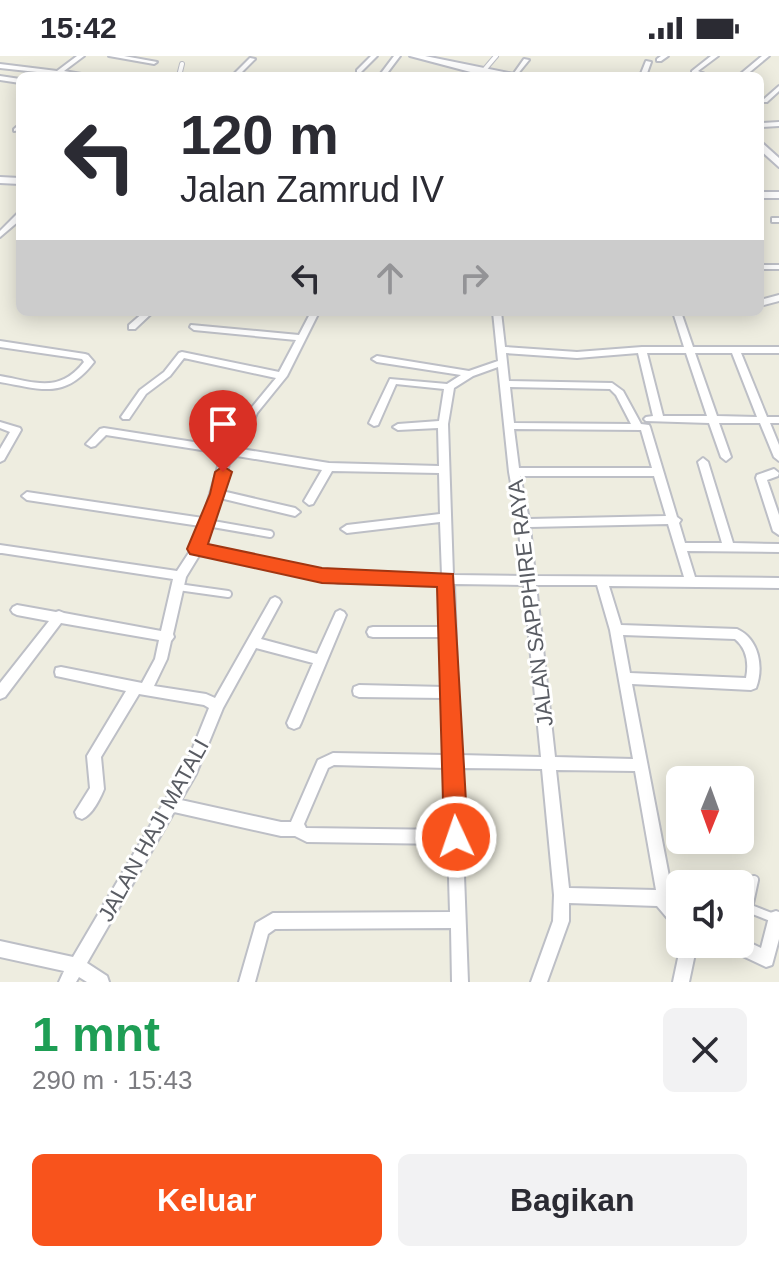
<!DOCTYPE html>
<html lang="id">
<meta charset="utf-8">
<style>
body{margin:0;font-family:Helvetica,sans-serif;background:#f2f2f3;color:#2b2b33;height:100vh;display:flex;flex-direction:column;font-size:30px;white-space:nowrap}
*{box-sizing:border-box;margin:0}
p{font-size:26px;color:#7c7c81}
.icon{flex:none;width:44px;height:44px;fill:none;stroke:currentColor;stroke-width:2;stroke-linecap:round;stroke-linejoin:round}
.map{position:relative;height:926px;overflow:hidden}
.panel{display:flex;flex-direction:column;background:#fff;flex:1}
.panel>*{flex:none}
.banner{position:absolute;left:16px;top:16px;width:748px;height:244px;border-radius:12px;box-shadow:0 4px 20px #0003;background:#fff;color:#2b2b33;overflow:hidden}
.needle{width:52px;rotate:181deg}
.fabs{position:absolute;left:666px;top:710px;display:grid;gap:16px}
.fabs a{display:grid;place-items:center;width:88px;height:88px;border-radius:12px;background:#fff;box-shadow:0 4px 20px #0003;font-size:40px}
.pin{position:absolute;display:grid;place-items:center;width:68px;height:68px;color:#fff;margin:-82px -34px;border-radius:50% 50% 50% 0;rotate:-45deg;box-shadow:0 0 8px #0007}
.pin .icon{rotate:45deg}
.me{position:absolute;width:88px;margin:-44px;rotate:357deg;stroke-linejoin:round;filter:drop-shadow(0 0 6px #0008)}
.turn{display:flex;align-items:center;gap:28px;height:168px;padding:0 32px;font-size:36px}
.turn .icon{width:104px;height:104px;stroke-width:2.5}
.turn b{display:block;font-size:56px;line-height:68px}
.lanes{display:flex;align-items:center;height:76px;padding:0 32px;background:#0003;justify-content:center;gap:40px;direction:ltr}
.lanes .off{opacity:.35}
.round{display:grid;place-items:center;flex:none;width:84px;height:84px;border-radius:12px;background:#f2f2f3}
.head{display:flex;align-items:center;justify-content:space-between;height:136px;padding:0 32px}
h1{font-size:48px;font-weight:800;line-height:60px;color:#1e9e55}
.primary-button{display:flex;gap:16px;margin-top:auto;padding:16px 32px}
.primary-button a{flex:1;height:92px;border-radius:12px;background:#f8531c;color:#fff;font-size:32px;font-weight:800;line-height:92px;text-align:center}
.primary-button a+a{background:#f2f2f3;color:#2b2b33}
.status{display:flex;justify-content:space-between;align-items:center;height:56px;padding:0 40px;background:#fff;direction:ltr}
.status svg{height:22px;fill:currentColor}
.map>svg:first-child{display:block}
</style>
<div class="status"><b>15:42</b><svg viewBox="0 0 49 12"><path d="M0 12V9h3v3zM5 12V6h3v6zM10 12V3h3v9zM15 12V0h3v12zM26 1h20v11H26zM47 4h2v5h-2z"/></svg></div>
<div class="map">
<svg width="779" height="926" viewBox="0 0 779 926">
<rect width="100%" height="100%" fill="#eeede0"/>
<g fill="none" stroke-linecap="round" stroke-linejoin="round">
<defs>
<path id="lane-far2" d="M179 20 182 8
M479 20 496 0"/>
<path id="lane-far1" d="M205 345 253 356
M207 467 270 478
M178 531 228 538"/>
<path id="lane" d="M754 824 748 852 776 863"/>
<path id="street" d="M77 0H84L64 15 93 20H74L0 12V8L57 15Z
M109 0H124L157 6 154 8Z
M371 0H377L361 16H357V14Z
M394 0H400L385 20H379Z
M661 0H668L661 5H657V3Z
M711 0H718L698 15 710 20H701L692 17V15Z
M762 0H769L745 20H738Z
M250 2 255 3 238 20H232Z
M524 3 529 4 516 20H512Z
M646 5 651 6 646 20H640Z
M0 20 20 23V27L0 24Z
M779 30V35L767 46H763V44Z
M779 66V70L760 71V67Z
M20 68V74L14 75V73Z
M17 158H20V164L0 181V175Z
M772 162H779V166H772Z
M760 209H779V213H760Z
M779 239V245L760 250V244Z
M144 256H153L135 273H129V269Z
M311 256H319L287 320 257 357 241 393 329 407 439 410 438 372 398 374 393 371 398 368 439 365 444 333 396 328 378 369 374 370 369 367 390 323 447 328 461 319 377 306 372 303 377 300 469 315 498 305 493 256H501L505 291 577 296 642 291H684L673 256H681L693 291H779V297H741L767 361H779V367H770L779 389V405L774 401 760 367H719L731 401 726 405 721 401 709 367 646 365 644 363 646 361 653 360 638 297 577 302 506 297 509 325 612 327 623 335 641 368 649 369 650 371 677 461 681 464 679 467 685 487H722L698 406 703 402 708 406 733 487 779 488V496L687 495 695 521 779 522V532L609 530 621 569 737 573C759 583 764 611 756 632L751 634 632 628 672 836 670 841 680 852V872L674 870 657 850 569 847V865L547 926H531L553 865 554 839 542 713 460 712 468 926H452L451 872 275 873 268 878 255 926H239L256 867 273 857 450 856 448 788 307 786 295 780H281L174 756 87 907 107 920 109 926H87L79 921 76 926H59L64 915 0 901V885L73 901 186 709 209 652 204 649 139 638 101 701 104 733C100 743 92 759 82 763L77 761 75 756 90 732 87 700 126 635 61 621 56 620 55 616 56 612 61 611 142 627 155 603 159 584 61 567 5 641 0 643V627L49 565 17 559 13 557 11 554 13 551 17 549 56 556 59 555 64 557 161 575 173 523 2 497H0V489L177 515 192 492 200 470 27 444 22 440 27 436 203 462 219 407 227 398 106 379 95 390 91 391 86 388 100 373 104 372 232 392 248 356 276 322 184 302 170 320 146 338 129 363H123L121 361 140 334 164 316 179 297 182 296 279 316 296 284 194 274 190 271 191 269 299 279ZM647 297H686L707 360H663ZM695 297H732L757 361 717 360ZM498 311 509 416 518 467 524 520 453 519 448 368 454 332 473 320ZM510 331 610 333 616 339 631 368 514 367ZM514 373 641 374 652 412H519ZM237 400 322 414 304 445 309 449 313 448 332 415 439 417 440 458 347 469 341 473 347 477 440 466 442 519 339 517 204 490 220 442 295 460 300 456 295 452 222 435 229 408ZM520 420H654L666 460 529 463ZM668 468 684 521 535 520 530 471ZM200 498 339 527 442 528 443 571H373L369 572 367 576 369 580 373 581H443L445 631 359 629 354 631 353 635 354 639 359 641 445 642 446 699 333 697 318 704 291 766H281L181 744 196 718 223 652 256 592 313 607 287 667 289 671 294 673 299 671 301 667 346 559 344 556 340 554 336 556 317 598 261 583 281 546 279 543 275 541 271 543 215 642 206 638 154 630 167 603 171 585 174 581 173 578 186 521ZM454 528 524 529 541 701 460 699ZM536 529H597L610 574 633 703 555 701ZM623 579 735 583C747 593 749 607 746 622L630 617ZM334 709 447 712 448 774 306 772 304 768 328 712ZM556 714 635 715 656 834 569 832Z
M0 285 85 298 88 299 94 306C65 344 41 333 0 326V320C35 326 59 338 84 306L82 303 0 291Z
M0 366 20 372 21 374 4 404 0 406V393L10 376 0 372Z
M774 413 779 417 778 420 767 424 779 459V479L773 475 756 422 757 419Z
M776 855 779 856V883L772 909 766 911 730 894 728 888H740V882L761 892 770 857Z
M681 888H697L689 926H673Z"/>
<path id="secondary" d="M410 0H425L524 20 482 19Z
M760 85 779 102V111L760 94Z
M0 121 20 122V128L0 127Z
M760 136H779V142H760Z"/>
</defs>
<use href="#lane-far2" stroke="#bdbfc6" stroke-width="6"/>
<use href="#lane-far1" stroke="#bdbfc6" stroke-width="10"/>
<use href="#lane" stroke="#bdbfc6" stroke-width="12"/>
<use href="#street" stroke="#bdbfc6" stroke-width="4"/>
<use href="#secondary" stroke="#bdbfc8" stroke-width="4"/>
<use href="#lane-far2" stroke="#fff" stroke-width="4"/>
<use href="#lane-far1" stroke="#fff" stroke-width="6"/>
<use href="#lane" stroke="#fff" stroke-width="8"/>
<use href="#street" fill="#fff" fill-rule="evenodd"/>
<use href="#secondary" fill="#fff" fill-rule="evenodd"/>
</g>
<path fill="#f8531c" stroke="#a13612" stroke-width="2" d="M223 410 232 416 208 488 322 512 453 518 468 781 464 790 456 793 447 790 444 781 437 531 322 527 190 498 187 493 210 438 215 416Z"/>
<g text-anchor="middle" stroke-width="6" stroke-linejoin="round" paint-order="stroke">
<g font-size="22" fill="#595c63" stroke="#fff">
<text transform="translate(530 547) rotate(-97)" y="8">JALAN SAPPHIRE RAYA</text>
<text transform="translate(153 774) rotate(-61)" y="8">JALAN HAJI MATALI</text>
</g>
</g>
</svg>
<div class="fabs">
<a><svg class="needle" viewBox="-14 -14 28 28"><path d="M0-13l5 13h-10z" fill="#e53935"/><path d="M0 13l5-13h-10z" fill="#7c7c81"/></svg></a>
<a><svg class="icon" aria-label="sound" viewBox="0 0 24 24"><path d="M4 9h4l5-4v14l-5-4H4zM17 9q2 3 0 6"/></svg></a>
</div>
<div class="pin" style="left:223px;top:416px;background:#d93025"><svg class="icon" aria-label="arrive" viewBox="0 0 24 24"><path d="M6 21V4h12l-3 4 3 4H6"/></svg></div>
<svg class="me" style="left:456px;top:781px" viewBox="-20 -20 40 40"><circle r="17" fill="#f8531c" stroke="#fff" stroke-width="3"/><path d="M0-11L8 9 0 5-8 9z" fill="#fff"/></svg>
<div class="banner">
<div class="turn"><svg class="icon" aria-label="left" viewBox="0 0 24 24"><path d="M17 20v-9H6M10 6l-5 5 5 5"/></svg><div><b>120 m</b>Jalan Zamrud IV</div></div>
<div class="lanes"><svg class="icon" aria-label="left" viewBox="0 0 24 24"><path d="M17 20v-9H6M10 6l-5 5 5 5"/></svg><svg class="icon off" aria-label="ahead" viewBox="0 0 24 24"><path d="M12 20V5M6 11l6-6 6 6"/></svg><svg class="icon off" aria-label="right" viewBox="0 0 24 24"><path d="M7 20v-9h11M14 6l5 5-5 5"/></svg></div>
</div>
</div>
<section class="panel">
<div class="head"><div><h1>1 mnt</h1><p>290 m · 15:43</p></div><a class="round"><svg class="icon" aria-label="close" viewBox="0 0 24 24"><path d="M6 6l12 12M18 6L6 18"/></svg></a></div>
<div class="primary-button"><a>Keluar</a><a>Bagikan</a></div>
</section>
